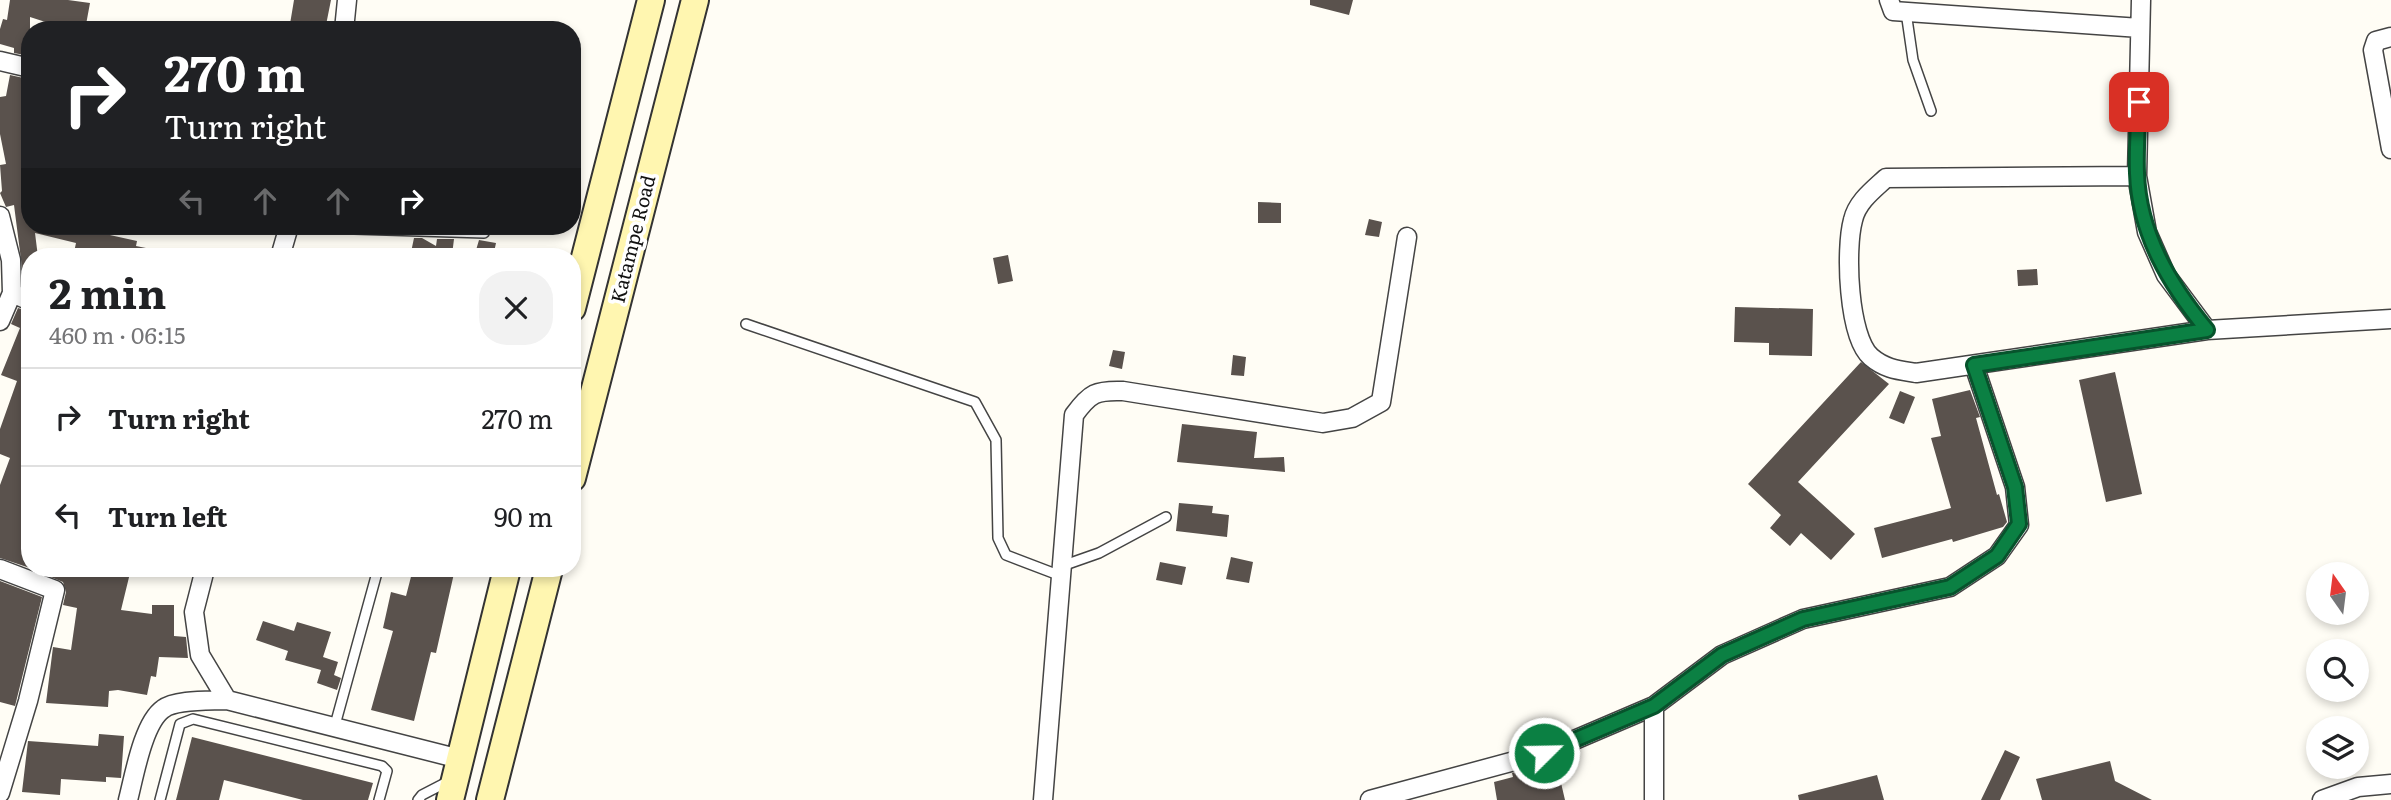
<!DOCTYPE html>
<meta charset="utf-8">
<style>
body{margin:0;font-family:Literata,serif;background:#f2f2f2;color:#202124;height:100vh;display:flex;flex-direction:column;font-size:26px;white-space:nowrap}
*{box-sizing:border-box;margin:0}
p{font-size:23px;color:#757577}
.icon{flex:none;width:38px;height:38px;fill:none;stroke:currentColor;stroke-width:2;stroke-linecap:round;stroke-linejoin:round}
.map{position:relative;flex:1;overflow:hidden}
.details{position:absolute;left:21px;top:248px;width:560px;height:329px;display:flex;flex-direction:column;background:#fff;border-radius:28px;box-shadow:0 4px 10px #0003}
.details>*{flex:none}
.banner{position:absolute;left:21px;top:21px;width:560px;height:214px;border-radius:28px;box-shadow:0 4px 10px #0003;background:#202124;color:#fff;overflow:hidden}
.needle{width:46px;rotate:346deg}
.controls{position:absolute;left:2306px;top:562px;display:grid;gap:14px}
.controls a{display:grid;place-items:center;width:63px;height:63px;border-radius:50%;background:#fff;box-shadow:0 4px 10px #0003;font-size:35px}
.pin{position:absolute;display:grid;place-items:center;width:60px;height:60px;color:#fff;margin:-30px;border-radius:14px;box-shadow:0 4px 10px #0006}
.me{position:absolute;width:77px;margin:-38px;rotate:67deg;stroke-linejoin:round;filter:drop-shadow(0 0 5px #0008)}
.turn{display:flex;align-items:center;gap:24px;height:147px;padding:0 28px;font-size:32px}
.turn .icon{width:91px;height:91px;stroke-width:2.5}
.turn b{display:block;font-size:49px;line-height:60px}
.lanes{display:flex;align-items:center;height:66px;padding:0 28px;background:#0003;justify-content:center;gap:35px;direction:ltr}
.lanes .off{opacity:.35}
.round{display:grid;place-items:center;flex:none;width:74px;height:74px;border-radius:28px;background:#f2f2f2}
.headline{display:flex;align-items:center;justify-content:space-between;height:119px;padding:0 28px}
h1{font-size:42px;font-weight:700;line-height:52px}
ul{padding:0;list-style:none}
li{display:flex;align-items:center;gap:21px;height:98px;padding:0 28px;border-top:2px solid #e0e0e0}
li div{flex:1}
li b{display:block;font-size:26px}
li em{font-style:normal}
.map>svg:first-child{display:block}
</style>
<div class="map">
<svg width="2391" height="800" viewBox="0 0 2391 800">
<rect width="100%" height="100%" fill="#fffdf5"/>
<path fill="#5a524d" d="M10 0H68L90 3 85 30 61 27 30 17V56L14 53V48L0 44V29L3 19 7 20Z
M294 0H331L325 30H289Z
M1310 0H1353L1349 15 1310 5Z
M10 75 28 79 26 89 30 88V226H69L137 241 136 246 161 251 160 257H73L76 243 35 233 38 257H30V273L23 275 14 205 6 207 0 193 2 191 0 165 6 164 0 134V97L6 96Z
M1258 202 1281 203V223H1258Z
M1369 219 1382 222 1379 237 1365 235Z
M414 238H422L436 246 437 239H454L452 255 457 257H410Z
M479 240 496 243 493 257H474Z
M1008 255 1013 281 998 284 993 258Z
M2037 269 2038 285 2018 286 2017 270Z
M1735 307 1813 309 1812 356 1769 355V343L1734 342Z
M18 308 30 312V413L23 433 30 436V497L24 511 30 514V568L0 558V485L10 458 0 454V429L17 381 1 375 20 328 11 324Z
M1113 350 1125 352 1122 369 1109 366Z
M1233 355 1246 357 1244 376 1231 375Z
M1861 362 1889 384 1798 482 1855 534 1831 560 1801 533 1790 546 1770 528 1781 515 1748 484Z
M2115 372 2142 494 2106 502 2079 380Z
M1970 390 1980 417 1976 418 1997 495 1999 494 2007 522 2003 527 1953 542 1952 539 1882 558 1874 528 1951 508 1931 438 1941 436 1932 399Z
M1900 391 1915 397 1904 424 1889 418Z
M1182 424 1257 432 1254 458 1284 457 1285 472 1177 462Z
M1179 503 1213 506 1212 513 1229 515 1227 537 1176 531Z
M1231 557 1253 562 1249 583 1226 579Z
M1160 562 1186 567 1182 585 1156 580Z
M31 569H131L121 610 152 614V605H174V636L186 637 188 658 159 657 156 677 151 676 147 695 118 690 109 691 108 707 46 703 53 647 71 650 77 608 63 605 66 592 63 582Z
M413 569H455L436 653 431 652 414 721 371 710 393 631 383 628 391 592 406 596Z
M0 581 42 597 15 706 0 702Z
M263 621 294 631 297 622 331 632 323 657 338 662 334 675 341 678 337 690 317 683 321 670 285 660 288 651 256 640Z
M99 734 124 736 121 778 106 777V782L61 779 60 795 22 792 28 741 98 746Z
M192 737 373 783 368 800H303L224 780 219 800H176Z
M2005 750 2020 757 2000 800H1981Z
M2110 761 2115 781 2152 800H2042L2036 779Z
M1535 767 1536 774 1558 770 1565 800H1497L1494 782 1513 777 1512 773Z
M1877 775 1884 800H1799L1798 795Z"/>
<g fill="none" stroke-linecap="round" stroke-linejoin="round">
<defs>
<path id="lane" d="M1906 12 1913 60 1931 111
M289 227 484 233
M746 324 975 402 996 440 998 538 1006 555 1061 576
M1062 566 1099 553 1166 517
M335 725 378 569
M160 800 180 724 193 719 382 766 387 771 379 800
M418 800 422 795 451 780"/>
<path id="street" d="M1889 0 1893 11 2140 28
M2141 0 2137 176 2147 232 2166 275 2207 330
M344 30 347 0
M2391 37 2376 41 2373 50 2391 149
M0 61 30 68
M2137 176 1886 178C1873 190 1857 202 1853 220 1845 249 1848 337 1871 357 1885 369 1898 370 1916 373L2207 330 2391 319
M0 216 11 260 12 293 0 321
M280 257 289 226
M12 293 30 301
M0 569 55 590 28 701 0 793
M205 569 194 612 200 655 227 700
M1654 706 1722 655 1803 619 1950 587 1997 556 2019 525 2015 487 1974 365
M128 800C134 777 143 723 163 709 176 699 211 701 227 700L460 759
M1043 800 1074 415C1090 393 1096 390 1123 391L1323 423 1352 418 1381 402 1407 237
M1370 800 1544 753 1654 706V800
M2322 800 2358 787 2391 784"/>
<path id="secondary" d="M572 308 651 0
M572 478 695 0
M450 800 507 569
M490 800 549 569"/>
</defs>
<use href="#lane" stroke="#444" stroke-width="12"/>
<use href="#street" stroke="#444" stroke-width="21"/>
<use href="#secondary" stroke="#333" stroke-width="30"/>
<use href="#lane" stroke="#fff" stroke-width="9"/>
<use href="#street" stroke="#fff" stroke-width="18"/>
<use href="#secondary" stroke="#fff6b0" stroke-width="26"/>
</g>
<g fill="none" stroke-linecap="round" stroke-linejoin="round">
<defs>
<path id="route" d="M1544 753 1654 706 1722 655 1803 619 1950 587 1997 556 2019 524 2015 487 1974 365 2207 330C2170 285 2139 234 2137 173 2136 150 2138 126 2139 102"/>
</defs>
<use href="#route" stroke="#07532c" stroke-width="18"/>
<use href="#route" stroke="#0b8043" stroke-width="12"/>
</g>
<g text-anchor="middle" stroke-width="7" stroke-linejoin="round" paint-order="stroke">
<g font-size="19" fill="#111" stroke="#fff">
<text transform="translate(633 239) rotate(-76)" y="7">Katampe Road</text>
</g>
</g>
</svg>
<div class="controls">
<a><svg class="needle" viewBox="-14 -14 28 28"><path d="M0-13l5 13h-10z" fill="#e53935"/><path d="M0 13l5-13h-10z" fill="#757577"/></svg></a>
<a><svg class="icon" aria-label="search" viewBox="0 0 24 24"><circle cx="10" cy="10" r="6"/><path d="M15 15l6 6"/></svg></a>
<a><svg class="icon" aria-label="layers" viewBox="0 0 24 24"><path d="M12 4l9 5-9 5-9-5zM3 14l9 5 9-5"/></svg></a>
</div>
<div class="pin" style="left:2139px;top:102px;background:#d93025"><svg class="icon" aria-label="arrive" viewBox="0 0 24 24"><path d="M6 21V4h12l-3 4 3 4H6"/></svg></div>
<svg class="me" style="left:1544px;top:753px" viewBox="-20 -20 40 40"><circle r="17" fill="#0b8043" stroke="#fff" stroke-width="3"/><path d="M0-11L8 9 0 5-8 9z" fill="#fff"/></svg>
<div class="banner">
<div class="turn"><svg class="icon" aria-label="right" viewBox="0 0 24 24"><path d="M7 20v-9h11M14 6l5 5-5 5"/></svg><div><b>270 m</b>Turn right</div></div>
<div class="lanes"><svg class="icon off" aria-label="left" viewBox="0 0 24 24"><path d="M17 20v-9H6M10 6l-5 5 5 5"/></svg><svg class="icon off" aria-label="ahead" viewBox="0 0 24 24"><path d="M12 20V5M6 11l6-6 6 6"/></svg><svg class="icon off" aria-label="ahead" viewBox="0 0 24 24"><path d="M12 20V5M6 11l6-6 6 6"/></svg><svg class="icon" aria-label="right" viewBox="0 0 24 24"><path d="M7 20v-9h11M14 6l5 5-5 5"/></svg></div>
</div>
<section class="details">
<div class="headline"><div><h1>2 min</h1><p>460 m · 06:15</p></div><a class="round"><svg class="icon" aria-label="close" viewBox="0 0 24 24"><path d="M6 6l12 12M18 6L6 18"/></svg></a></div>
<ul>
<li><svg class="icon" aria-label="right" viewBox="0 0 24 24"><path d="M7 20v-9h11M14 6l5 5-5 5"/></svg><div><b>Turn right</b></div><em>270 m</em></li>
<li><svg class="icon" aria-label="left" viewBox="0 0 24 24"><path d="M17 20v-9H6M10 6l-5 5 5 5"/></svg><div><b>Turn left</b></div><em>90 m</em></li>
</ul>
</section>
</div>
